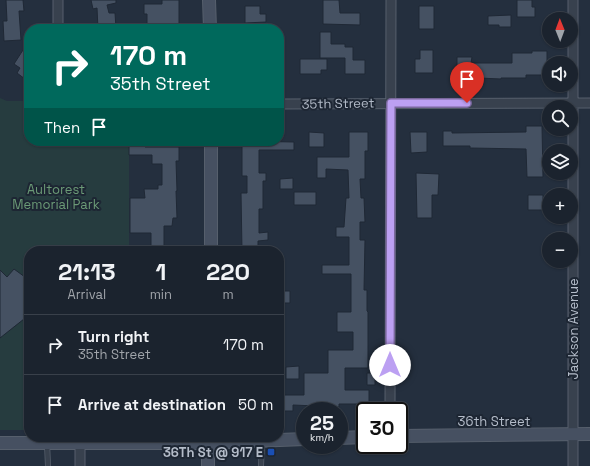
<!DOCTYPE html>
<meta charset="utf-8">
<style>
body{margin:0;font-family:"Space Grotesk",sans-serif;background:#282f3a;color:#f1f3f6;height:100vh;display:flex;flex-direction:column;font-size:15px;white-space:nowrap}
*{box-sizing:border-box;margin:0}
p{font-size:13px;color:#a0a4aa}
.icon{flex:none;width:22px;height:22px;fill:none;stroke:currentColor;stroke-width:2;stroke-linecap:round;stroke-linejoin:round}
.map{position:relative;flex:1;overflow:hidden}
.panel{position:absolute;left:24px;top:246px;width:260px;height:196px;display:flex;flex-direction:column;background:#1b232e;border-radius:16px;box-shadow:0 1px 3px #0004,0 0 0 1px #39404a}
.panel>*{flex:none}
.guide{position:absolute;left:24px;top:24px;width:260px;height:122px;border-radius:16px;box-shadow:0 1px 3px #0004,0 0 0 1px #39404a;background:#00695c;color:#fff;overflow:hidden}
.needle{width:26px;rotate:359deg}
.fabs{position:absolute;left:542px;top:12px;display:grid;gap:8px}
.fabs a{display:grid;place-items:center;width:36px;height:36px;border-radius:50%;background:#1b232e;box-shadow:0 1px 3px #0004,0 0 0 1px #39404a;font-size:20px}
.speed{position:absolute;left:296px;top:402px;display:flex;gap:8px;font-size:20px;font-weight:700;text-align:center}
.speed>*{display:grid;place-content:center;width:52px;height:52px;border-radius:50%;background:#1b232e;box-shadow:0 1px 3px #0004,0 0 0 1px #39404a;line-height:1}
.speed small{font-size:10px;font-weight:400}
.speed .limit{border:2px solid #111;border-radius:6px;background:#fff;color:#111}
.pin{position:absolute;display:grid;place-items:center;width:34px;height:34px;color:#fff;margin:-41px -17px;border-radius:50% 50% 50% 0;rotate:-45deg;box-shadow:0 0 4px #0007}
.pin .icon{rotate:45deg}
.me{position:absolute;width:44px;margin:-22px;rotate:0deg;stroke-linejoin:round;filter:drop-shadow(0 0 3px #0008)}
.turn{display:flex;align-items:center;gap:14px;height:84px;padding:0 20px;font-size:18px}
.turn .icon{width:52px;height:52px;stroke-width:2.5}
.turn b{display:block;font-size:28px;line-height:34px}
.then{display:flex;align-items:center;height:38px;padding:0 20px;background:#0003;gap:8px;font-size:15px}
.eta{display:flex;justify-content:space-evenly;align-items:center;height:68px;text-align:center}
.eta b{font-size:24px;font-weight:800;line-height:28px}
ul{padding:0;list-style:none}
li{display:flex;align-items:center;gap:12px;height:60px;padding:0 20px;border-top:1px solid #39404a}
li div{flex:1}
li b{display:block;font-size:15px}
li em{font-style:normal}
.map>svg:first-child{display:block}
</style>
<div class="map">
<svg width="590" height="466" viewBox="0 0 590 466">
<rect width="100%" height="100%" fill="#242f3e"/>
<path fill="#263c3f" d="M0 98 7 101H29V141H129V251H29V430H0Z"/>
<path fill="#455162" stroke="#1f2835" d="M6 0H23L24 11H19L21 40 4 41 3 21H7Z
M91 0H116V3L107 5 109 13H115L116 29H98L97 8 93 9Z
M162 0H179V29H147V14H144V4H162Z
M323 0H339L340 13H360V25L323 24Z
M517 0H532V7H535V17H517Z
M245 6H260V14H266V22L245 23Z
M419 6H434V29H419Z
M511 15V27H499V25H488V16Z
M320 32H331V44H345V47H353V60H365V74H345V58H320Z
M23 50 29 54V82L17 73 20 68 14 64Z
M420 50H433V73H415V59H420Z
M532 51H547V75H526V78H501V79L457 77V57H472L471 63H512V53H532Z
M300 59H327V70H321V74H300Z
M526 126H542L543 177H527L526 149 470 148V146H443V131H452V133L526 132Z
M309 132 324 133V147H309Z
M349 132H368V151H365V179H360L361 198H364L365 222H360V240H365L364 290H367V311L368 312V368H345V390H369V404H339V407L293 405V411H282V410H279V395H304V373H328V350H353V332H337V312H351V274H322V265H349V237H336V227H344L346 198H349L348 170 326 169V178H317V157H349Z
M410 132H427V152L411 153Z
M242 141 294 142V150H259V173H266V181H263V209H259V233L268 232V240L258 241V251H242L241 193H247V176H242Z
M129 143H145V147H179V161H176L177 191H176L177 218H173L172 226H164V250H151V233H130V198H145L144 189H158V185H162V164H152V155H129Z
M416 173 439 174 438 195H432V218H417Z
M293 178V189H280V179Z
M294 192H316V205H294Z
M528 195H543V210H528Z
M14 269 29 280V315L0 338V270L7 277Z
M279 291H290V303H279Z
M299 366V379H286V367Z
M367 373H375V385H367Z"/>
<g fill="none" stroke-linecap="round" stroke-linejoin="round">
<defs>
<path id="lane" d="M47 443 48 466
M261 466 262 442"/>
<path id="street" d="M58 0V28
M279 104 590 103
M390 411 391 0
M80 443V466
M573 466V0"/>
<path id="secondary" d="M209 0 210 29
M211 141V251
M399 436 590 434
M208 437V466
M339 438 365 437
M0 443H208L305 439"/>
</defs>
<use href="#lane" stroke="#565f6c" stroke-width="6"/>
<use href="#street" stroke="#565f6c" stroke-width="11"/>
<use href="#secondary" stroke="#565f6c" stroke-width="14"/>
<use href="#lane" stroke="#38414e" stroke-width="4.5"/>
<use href="#street" stroke="#38414e" stroke-width="9"/>
<use href="#secondary" stroke="#465061" stroke-width="12"/>
</g>
<g fill="none" stroke-linecap="round" stroke-linejoin="round">
<defs>
<path id="route" d="M390 365 391 103H467"/>
</defs>
<use href="#route" stroke="#7a689d" stroke-width="10"/>
<use href="#route" stroke="#bca0f2" stroke-width="7"/>
</g>
<rect fill="#1a4fb4" stroke="#1d2633" stroke-width="1.5" x="267" y="448" width="8" height="8" rx="2"/>
<g text-anchor="middle" stroke-width="4" stroke-linejoin="round" paint-order="stroke">
<g font-size="13" fill="#b4bcc9" stroke="#1d2633">
<text transform="translate(338 103) rotate(-1)" y="5">35th Street</text>
<text transform="translate(573 329) rotate(-90)" y="5">Jackson Avenue</text>
<text x="494" y="426">36th Street</text>
</g>
<g font-size="13" fill="#6b9a76" stroke="#1d2633">
<text x="56" y="194">Aultorest<tspan x="56" dy="15">Memorial Park</tspan></text>
</g>
<g font-size="13" font-weight="bold" fill="#b4bcc9" stroke="#1d2633" text-anchor="end">
<text x="263" y="457">36Th St @ 917 E</text>
</g>
</g>
</svg>
<div class="fabs">
<a><svg class="needle" viewBox="-14 -14 28 28"><path d="M0-13l5 13h-10z" fill="#e53935"/><path d="M0 13l5-13h-10z" fill="#a0a4aa"/></svg></a>
<a><svg class="icon" aria-label="sound" viewBox="0 0 24 24"><path d="M4 9h4l5-4v14l-5-4H4zM17 9q2 3 0 6"/></svg></a>
<a><svg class="icon" aria-label="search" viewBox="0 0 24 24"><circle cx="10" cy="10" r="6"/><path d="M15 15l6 6"/></svg></a>
<a><svg class="icon" aria-label="layers" viewBox="0 0 24 24"><path d="M12 4l9 5-9 5-9-5zM3 14l9 5 9-5"/></svg></a>
<a>+</a>
<a>−</a>
</div>
<div class="speed"><div>25<small>km/h</small></div><div class="limit">30</div></div>
<div class="pin" style="left:467px;top:103px;background:#d93025"><svg class="icon" aria-label="arrive" viewBox="0 0 24 24"><path d="M6 21V4h12l-3 4 3 4H6"/></svg></div>
<svg class="me" style="left:390px;top:365px" viewBox="-20 -20 40 40"><circle r="19" fill="#fff"/><path d="M0-13L10 11 0 6-10 11z" fill="#bca0f2"/></svg>
<div class="guide">
<div class="turn"><svg class="icon" aria-label="right" viewBox="0 0 24 24"><path d="M7 20v-9h11M14 6l5 5-5 5"/></svg><div><b>170 m</b>35th Street</div></div>
<div class="then">Then<svg class="icon" aria-label="arrive" viewBox="0 0 24 24"><path d="M6 21V4h12l-3 4 3 4H6"/></svg></div>
</div>
<section class="panel">
<div class="eta">
<div><b>21:13</b><p>Arrival</p></div>
<div><b>1</b><p>min</p></div>
<div><b>220</b><p>m</p></div>
</div>
<ul>
<li><svg class="icon" aria-label="right" viewBox="0 0 24 24"><path d="M7 20v-9h11M14 6l5 5-5 5"/></svg><div><b>Turn right</b><p>35th Street</p></div><em>170 m</em></li>
<li><svg class="icon" aria-label="arrive" viewBox="0 0 24 24"><path d="M6 21V4h12l-3 4 3 4H6"/></svg><div><b>Arrive at destination</b></div><em>50 m</em></li>
</ul>
</section>
</div>
